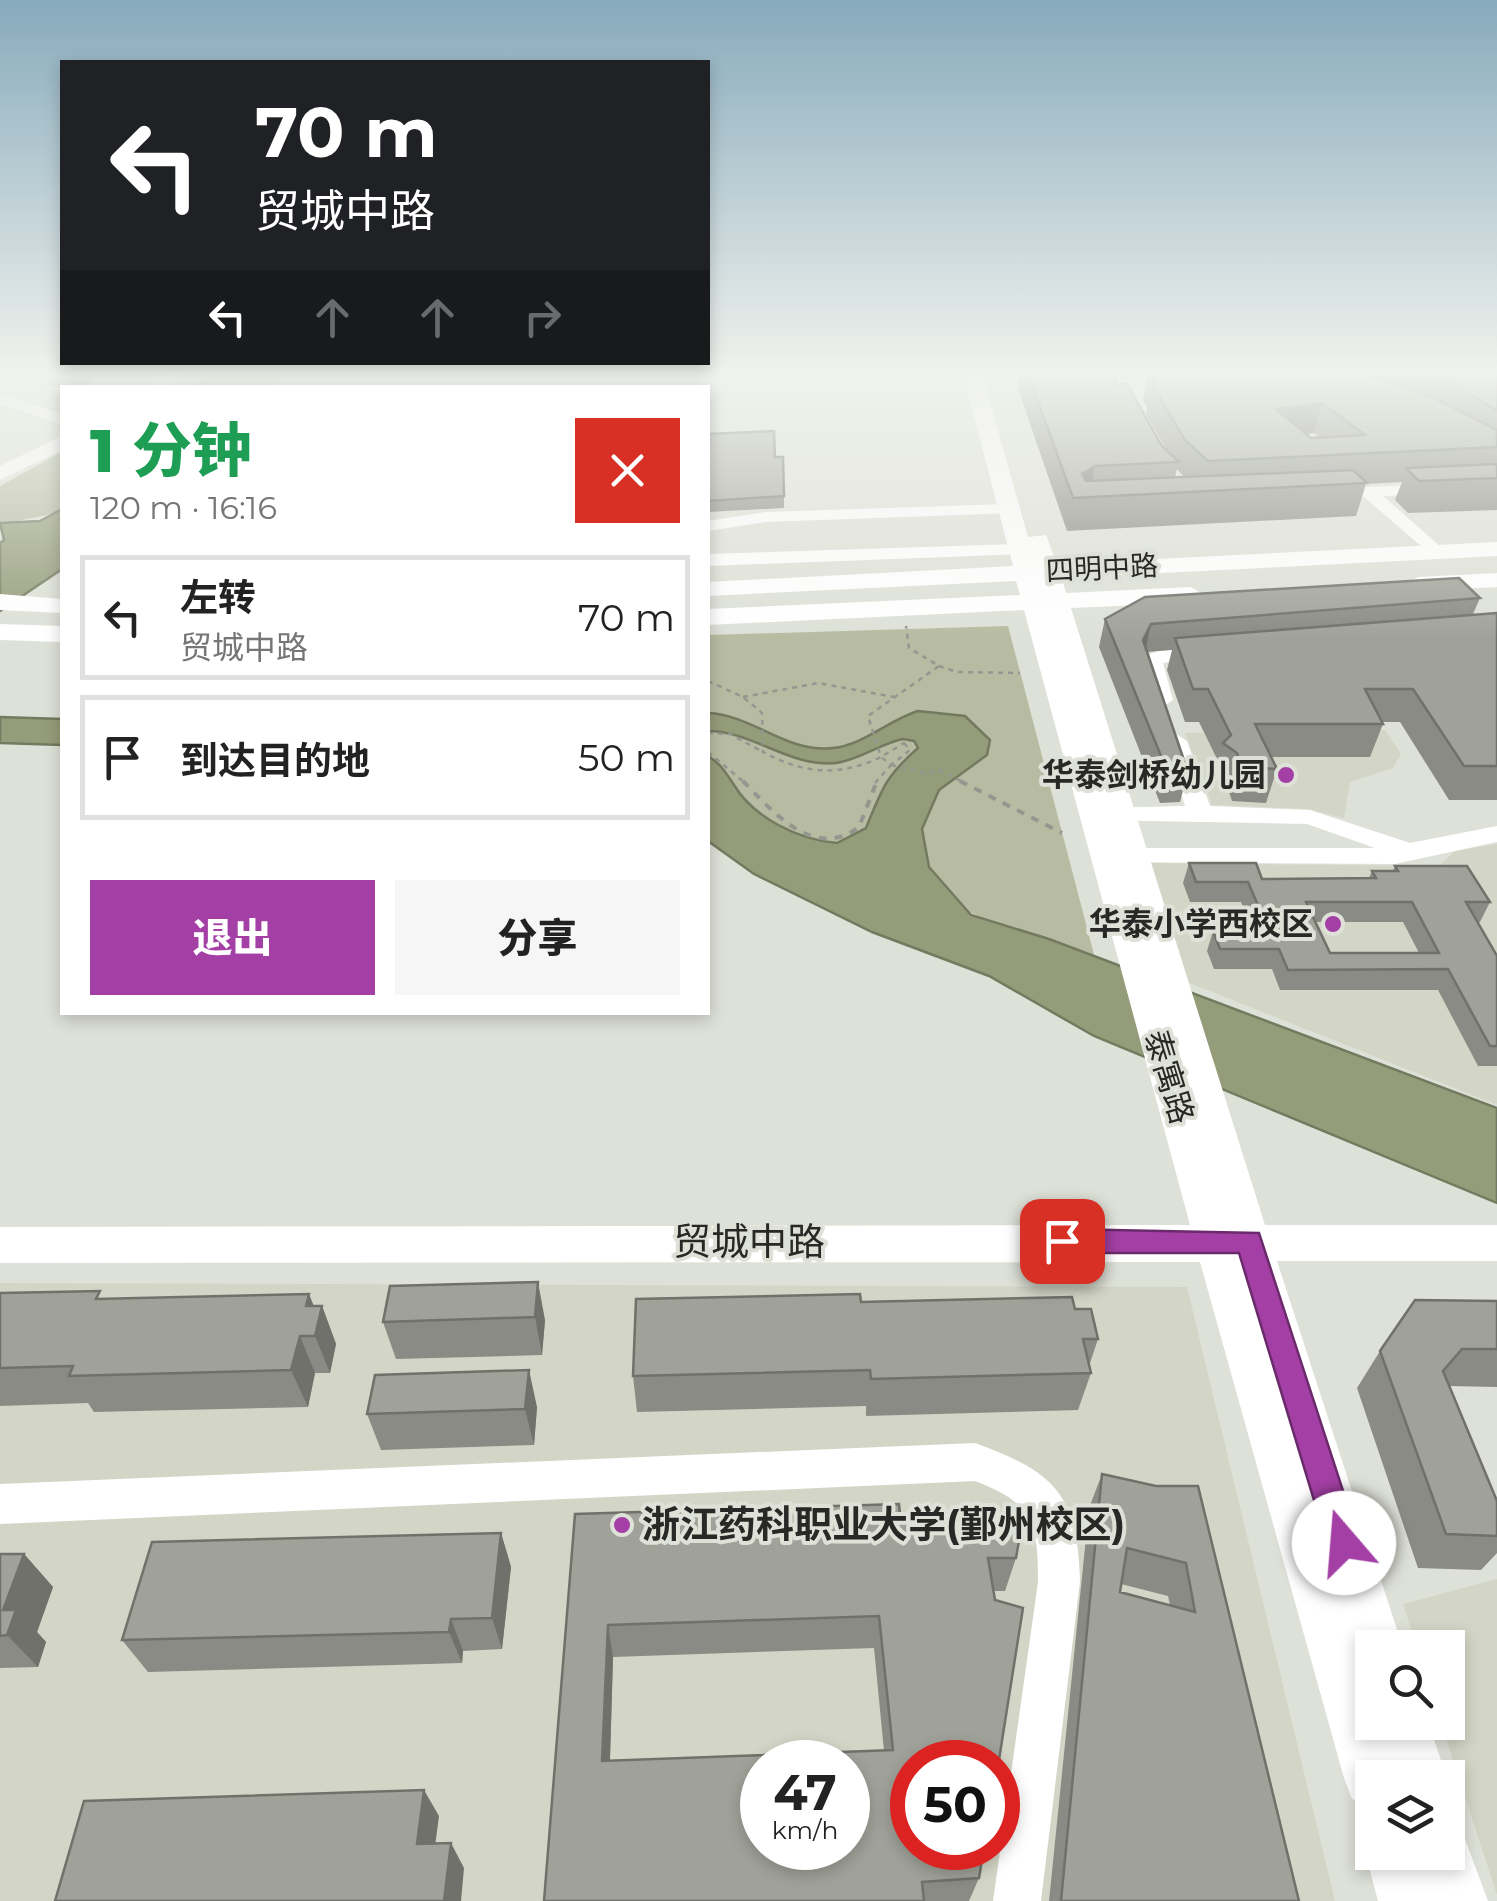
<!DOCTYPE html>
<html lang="zh">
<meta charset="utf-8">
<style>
body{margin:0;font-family:Montserrat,"Noto Sans SC",sans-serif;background:#f6f6f6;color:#222;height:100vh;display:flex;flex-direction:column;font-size:38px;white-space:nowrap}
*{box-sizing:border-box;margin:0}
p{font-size:32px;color:#767676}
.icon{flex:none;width:55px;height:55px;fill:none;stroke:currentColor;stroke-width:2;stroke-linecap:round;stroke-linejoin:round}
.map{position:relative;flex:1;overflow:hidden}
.sheet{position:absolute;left:60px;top:385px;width:650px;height:630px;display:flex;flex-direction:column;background:#fff;border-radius:0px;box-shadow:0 5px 15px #0003}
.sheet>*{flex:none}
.top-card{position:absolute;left:60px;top:60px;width:650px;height:305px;border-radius:0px;box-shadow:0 5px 15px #0003;background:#202124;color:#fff;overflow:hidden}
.buttons{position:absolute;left:1355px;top:1630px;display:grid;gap:20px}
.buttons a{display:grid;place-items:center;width:110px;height:110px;border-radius:0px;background:#fff;box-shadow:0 5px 15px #0003;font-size:50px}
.speed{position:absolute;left:740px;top:1740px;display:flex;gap:20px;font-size:50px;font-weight:700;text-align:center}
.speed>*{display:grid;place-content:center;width:130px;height:130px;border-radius:50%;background:#fff;box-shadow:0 5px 15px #0003;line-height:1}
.speed small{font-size:25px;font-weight:400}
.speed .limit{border:15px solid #d22;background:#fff;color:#111}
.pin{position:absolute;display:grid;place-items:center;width:85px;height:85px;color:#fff;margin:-42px;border-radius:20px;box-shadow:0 5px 15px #0006}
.me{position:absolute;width:110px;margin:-55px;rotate:342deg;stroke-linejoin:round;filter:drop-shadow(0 0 8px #0008)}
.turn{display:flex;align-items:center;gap:35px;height:210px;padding:0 30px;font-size:45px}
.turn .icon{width:130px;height:130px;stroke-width:2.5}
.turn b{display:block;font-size:70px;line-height:85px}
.lanes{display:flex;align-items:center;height:95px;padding:0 30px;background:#0003;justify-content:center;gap:50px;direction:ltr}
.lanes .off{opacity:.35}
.round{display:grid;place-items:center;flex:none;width:105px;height:105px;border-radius:0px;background:#f6f6f6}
.summary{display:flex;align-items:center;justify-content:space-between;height:170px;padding:0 30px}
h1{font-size:60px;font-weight:800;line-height:75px;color:#1e9e55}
.cta{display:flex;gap:20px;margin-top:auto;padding:20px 30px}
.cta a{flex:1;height:115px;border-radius:0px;background:#a440a5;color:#fff;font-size:40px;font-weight:800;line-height:115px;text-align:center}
.cta a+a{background:#f6f6f6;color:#222}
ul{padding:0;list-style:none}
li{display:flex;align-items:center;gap:30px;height:125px;margin:0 20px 15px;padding:0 10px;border:5px solid #e0e0e0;border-radius:0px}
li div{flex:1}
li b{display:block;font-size:38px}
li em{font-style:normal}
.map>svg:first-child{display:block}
</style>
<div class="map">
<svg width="1497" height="1901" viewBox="0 0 1497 1901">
<rect width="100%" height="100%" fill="#dee1d7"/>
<path fill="#d3d6c6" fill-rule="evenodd" d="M1385 730 1401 754 1393 768 1350 782 1344 818 1308 809 1212 805 1185 733Z
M1497 844V1105L1187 982 1151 863 1439 866 1455 851Z
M0 1283 1187 1287 1335 1901H0ZM762 1762H848V1848H762ZM912 1762H998V1848H912Z
M1497 1579V1895L1441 1723 1448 1722V1648L1417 1647 1403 1604Z"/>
<path fill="#b6bba1" d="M210 375V374H294L272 387H188Z
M62 452V509C42 520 21 516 0 528V486Z
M1008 626 1097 966 794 838 708 781V635Z"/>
<path fill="#959c79" stroke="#747a60" stroke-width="2.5" d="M62 509V569L0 611V543L4 540 0 523 40 521Z
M918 711 965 716 990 740 987 755 939 790 922 829 929 867 971 915 1049 939 1497 1108V1203L1094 1036 989 976 872 932 754 874 708 841V756C721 764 726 773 734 785 754 818 799 840 837 843L866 828C882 789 885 777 918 748L914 741 903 739C879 744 860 760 836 763 790 768 753 731 708 731V713C753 715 788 754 833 748 863 745 889 720 918 711Z
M0 717 62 719V745L0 743Z"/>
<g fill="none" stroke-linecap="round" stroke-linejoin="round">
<path stroke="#94978f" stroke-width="2.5" stroke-dasharray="5 5" stroke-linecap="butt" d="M939 666 957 672 1020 673
M708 681 743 697 762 713 763 752C804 774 839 777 881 757L868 716 939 666 909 648 906 626
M743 697 818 683 894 697
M708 733 730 734 763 752
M904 743 910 750 891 765 881 757Z
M708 752 745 783
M891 765 928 774 937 769 965 783
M875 783 891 765"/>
<path stroke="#94978f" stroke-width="4" stroke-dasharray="8 8" stroke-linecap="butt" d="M743 781C773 812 814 861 859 827L877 781
M960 781 1062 833"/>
<path fill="#fff" fill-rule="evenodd" d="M0 374H10L0 380Z
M982 377H1055L1062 381 1055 385 977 384V378Z
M0 394 62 414V424L0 404Z
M1497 481V491L1383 496 1442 548 1444 552 1435 558 1364 497 1325 499 1316 494 1325 489Z
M1007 504 1016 509 1013 513 766 522 708 531V521L766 512Z
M1017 544 1026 550 1024 554 708 566V554Z
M1206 647 1213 649V657L1163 663 1173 700 1162 707 1154 705 1141 661C1158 644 1184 648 1206 647Z
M1176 734 1187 741 1210 806 1310 810 1410 843 1497 826V842L1395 864 1105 862 1101 856 1114 848H1375L1307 824 1093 820 1090 815 1102 808 1185 806 1165 741Z
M975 1443C1055 1472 1078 1494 1080 1582L1041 1901H993L1038 1582C1038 1523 1033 1503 975 1481L0 1524V1484Z"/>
<path fill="#fff" fill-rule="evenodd" d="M164 374H188L168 388H144Z
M963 374H982L1028 537 1046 535 1057 564 1497 542V556L1062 578 1066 593 1191 587 1204 595 1191 603 1071 608 1265 1225H1497V1261H1277L1403 1648H1372V1722H1428L1447 1778H1372V1807L1352 1799 1344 1778 1200 1262 0 1263V1227L1190 1225 1024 610 708 625V609L1020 595 1016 581 708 596V582L1013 566Z
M62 436V450L0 480V466Z
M1497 573V587L1418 591 1406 584 1418 577Z
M0 594 62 599V613L0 610Z
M0 624 62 626V642L0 640Z
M1448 1825 1462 1831 1488 1901H1378L1365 1852 1372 1834V1852H1448Z"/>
</g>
<path fill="#8a8b84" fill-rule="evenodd" d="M45 374H96L84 387H49Z
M1020 374H1112L1166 449 1146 414 1147 407 1143 400 1148 374H1497V510L1408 513 1395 500 1402 482 1366 484 1356 516 1067 531 1018 389ZM1314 433 1319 438H1311L1306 434ZM1177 469 1184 477H1175Z
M708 434 775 457 784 496V508L708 512Z
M1480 598 1473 614 1497 613V800H1449L1400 722H1382L1383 724 1370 757H1271L1277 769 1266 803 1232 801 1227 786 1213 776 1218 761 1199 722H1185L1167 670 1172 650 1147 652 1188 772 1180 802 1160 803 1099 647 1105 619Z
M1189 863 1262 879 1369 878 1372 871H1393L1395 866 1490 902 1480 922H1477L1497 956V1066H1478L1438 990H1280L1272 969H1214L1207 951 1213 931H1253L1241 902H1190L1183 883ZM1315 922H1403L1419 953H1330Z
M390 1286 545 1320 542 1355 396 1359 383 1322Z
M0 1293 105 1299 322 1306 336 1344 330 1373H315L308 1407 94 1412 88 1403 0 1406Z
M1497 1301V1387L1449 1386 1497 1501V1553L1481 1570 1418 1568 1357 1388 1380 1351Z
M861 1302 1075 1309 1098 1339 1089 1366 1091 1373 1078 1410 866 1416V1406L637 1412 633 1376Z
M537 1407 534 1445 381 1450 367 1414Z
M1102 1474 1156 1486H1198L1299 1901H1049L1089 1508ZM1121 1584 1168 1596 1170 1605 1120 1592Z
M575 1514H900L1016 1558 1005 1591H993L979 1878 969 1901H544ZM874 1648 884 1751 610 1761 613 1657Z
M501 1533 511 1567 502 1649 463 1651 462 1663 148 1672 122 1640Z
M0 1554H24L53 1587 37 1632 46 1642 38 1667 0 1668Z"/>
<path fill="#70716b" d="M80 374H96L84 387Z
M1322 403 1314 433 1268 439 1276 409Z
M1095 466 1089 497 1082 474Z
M1151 624 1145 652 1143 640Z
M538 1282 545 1320 542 1355 535 1317Z
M309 1294 319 1319 322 1306 336 1344 330 1373 315 1336 306 1306Z
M300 1336 315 1373 308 1407 291 1370Z
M529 1370 537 1407 534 1445 525 1409Z
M501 1533 511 1567 502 1649 492 1618Z
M24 1554 53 1587 37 1632 46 1642 38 1667 7 1635 3 1610Z
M451 1619 463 1651 462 1663 449 1632Z
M608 1625 613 1657 609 1789 602 1761Z
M424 1790 439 1816 432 1869 417 1844Z
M451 1843 464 1868 461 1901H444Z"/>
<path fill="#a0a299" stroke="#70716b" stroke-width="2.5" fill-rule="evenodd" d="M1028 374H1112L1118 384H1127L1162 446 1179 462 1095 466 1082 474 1086 481 1353 470 1367 483 1073 498Z
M1151 374H1369L1430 396 1497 430V447L1208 461 1185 440 1152 385H1157ZM1322 403 1365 435 1311 438 1276 409Z
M1428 374H1497V411L1463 390Z
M774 431 775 457H783L784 496 708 501V434Z
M1497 464V478L1419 481 1406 468Z
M1459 578 1480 598 1151 624 1143 640 1188 772 1168 773 1105 619 1145 597Z
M1497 613V766H1464L1413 689H1365L1383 724H1255L1277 769 1242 767 1237 753 1223 743 1231 735 1208 689H1193L1175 638Z
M1189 863H1256L1262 879 1376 878 1372 871H1398L1395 866H1467L1490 902H1466L1497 956V1046H1490L1448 969 1288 970 1279 949H1220L1213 931H1269L1248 882H1196ZM1306 902H1412L1439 953H1330Z
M538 1282 535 1317 383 1322 390 1286Z
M100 1291 96 1299 309 1294 306 1306H322L315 1336H300L291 1370 69 1376 73 1366 0 1368V1293Z
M860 1294 861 1302 1072 1297 1075 1309H1091L1098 1339H1083L1091 1373 871 1379 870 1370 633 1376 636 1299Z
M1415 1300 1497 1301V1349H1462L1443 1371 1497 1501V1536L1446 1534 1380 1351Z
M529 1370 525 1409 367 1414 375 1375Z
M1102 1474 1156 1486H1198L1299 1901H1061ZM1127 1548 1186 1563 1195 1612 1120 1592Z
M899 1504 900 1514 1024 1512 1016 1558H988L995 1600 1023 1608 998 1766V1762H912V1848H984L979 1878 922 1882 924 1901H544L575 1514ZM879 1616 893 1750 602 1761 608 1625ZM762 1762H848V1848H762Z
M501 1533 492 1618 451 1619 449 1632 122 1640 152 1542Z
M0 1554H24L3 1610H16L7 1635 0 1636Z
M424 1790 417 1844 451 1843 444 1901H55L84 1801Z"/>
<linearGradient id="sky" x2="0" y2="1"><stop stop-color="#87aabc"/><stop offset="0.58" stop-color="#f0f2ed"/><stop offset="1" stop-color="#f0f2ed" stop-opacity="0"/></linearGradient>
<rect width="1497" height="641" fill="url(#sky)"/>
<path fill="#a440a5" stroke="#6b2a6b" stroke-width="2.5" d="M1062 1229 1259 1233 1360 1543 1355 1555 1344 1560 1332 1555 1327 1543 1239 1253H1062L1052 1250 1047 1241 1052 1233Z"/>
<g fill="#a440a5" stroke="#dee1d7" stroke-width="4">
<circle cx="1286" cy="775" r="10"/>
<circle cx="1333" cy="924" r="10"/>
<circle cx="622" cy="1525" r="10"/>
</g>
<g text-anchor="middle" stroke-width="8" stroke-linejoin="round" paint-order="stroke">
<g font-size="28" fill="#282926" stroke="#dee1d7">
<text transform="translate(1102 568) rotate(-3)" y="10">四明中路</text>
</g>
<g font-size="32" font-weight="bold" fill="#282926" stroke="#dee1d7" text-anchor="end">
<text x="1266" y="786">华泰剑桥幼儿园</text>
<text x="1313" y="935">华泰小学西校区</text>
</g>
<g font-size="32" fill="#282926" stroke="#dee1d7">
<text transform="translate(1169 1077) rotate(73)" y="11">泰寓路</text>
</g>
<g font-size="38" fill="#282926" stroke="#dee1d7">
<text x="749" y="1255">贸城中路</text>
</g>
<g font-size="38" font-weight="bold" fill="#282926" stroke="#dee1d7" text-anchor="start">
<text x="642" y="1538">浙江药科职业大学(鄞州校区)</text>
</g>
</g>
</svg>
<div class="buttons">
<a><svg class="icon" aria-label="search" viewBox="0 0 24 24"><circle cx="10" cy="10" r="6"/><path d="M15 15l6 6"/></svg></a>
<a><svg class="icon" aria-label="layers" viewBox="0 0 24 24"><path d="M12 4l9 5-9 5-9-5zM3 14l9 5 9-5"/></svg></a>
</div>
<div class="speed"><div>47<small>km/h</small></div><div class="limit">50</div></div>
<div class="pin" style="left:1062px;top:1241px;background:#d93025"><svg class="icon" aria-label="arrive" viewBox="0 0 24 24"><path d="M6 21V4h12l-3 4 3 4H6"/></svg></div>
<svg class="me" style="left:1344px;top:1543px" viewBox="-20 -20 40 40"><circle r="19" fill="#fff"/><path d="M0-13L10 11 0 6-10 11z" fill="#a440a5"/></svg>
<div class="top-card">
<div class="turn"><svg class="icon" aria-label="left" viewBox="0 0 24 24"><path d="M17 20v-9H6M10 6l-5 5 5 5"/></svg><div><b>70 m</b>贸城中路</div></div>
<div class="lanes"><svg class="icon" aria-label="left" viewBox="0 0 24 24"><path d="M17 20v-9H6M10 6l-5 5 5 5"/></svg><svg class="icon off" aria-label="ahead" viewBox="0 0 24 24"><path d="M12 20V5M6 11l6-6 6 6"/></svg><svg class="icon off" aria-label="ahead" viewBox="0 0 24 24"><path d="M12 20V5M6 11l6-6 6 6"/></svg><svg class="icon off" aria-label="right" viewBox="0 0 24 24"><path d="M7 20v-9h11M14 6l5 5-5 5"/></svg></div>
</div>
<section class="sheet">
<div class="summary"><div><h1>1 分钟</h1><p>120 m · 16:16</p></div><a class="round" style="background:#d93025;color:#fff"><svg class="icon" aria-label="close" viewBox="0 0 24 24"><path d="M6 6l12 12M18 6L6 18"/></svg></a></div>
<ul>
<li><svg class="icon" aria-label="left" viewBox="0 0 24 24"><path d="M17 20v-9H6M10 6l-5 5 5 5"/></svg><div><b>左转</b><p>贸城中路</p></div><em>70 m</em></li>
<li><svg class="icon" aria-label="arrive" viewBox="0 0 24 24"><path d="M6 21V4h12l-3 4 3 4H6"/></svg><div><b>到达目的地</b></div><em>50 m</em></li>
</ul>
<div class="cta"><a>退出</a><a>分享</a></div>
</section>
</div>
